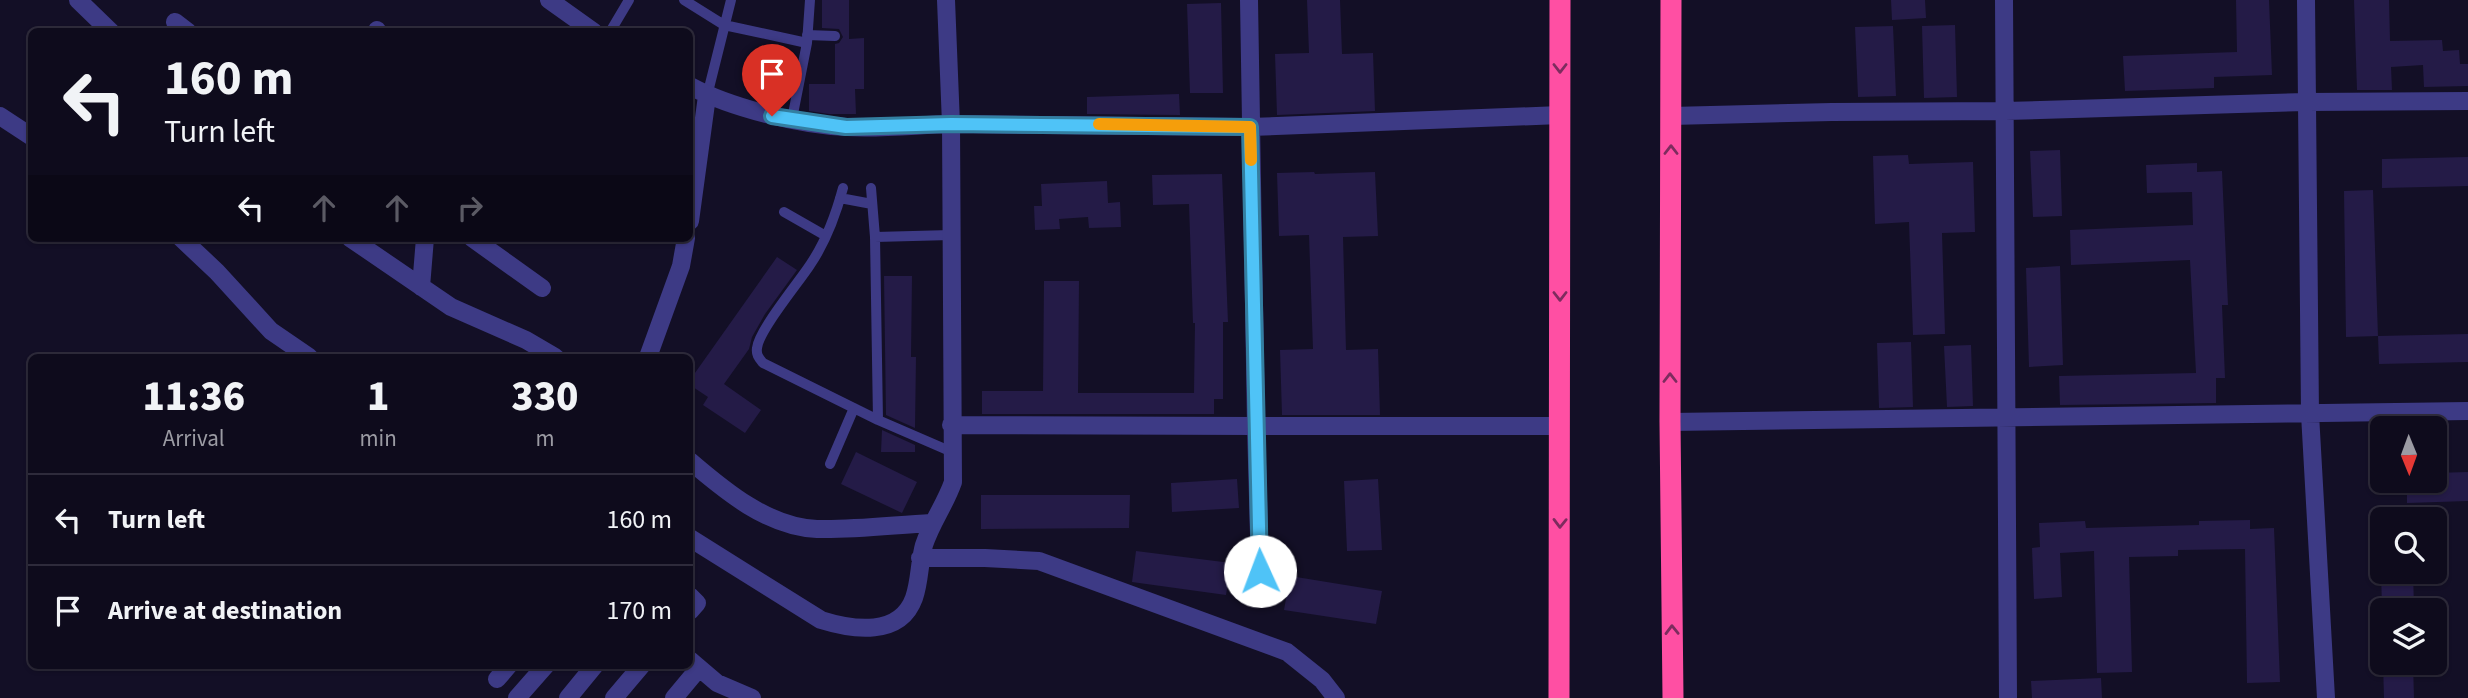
<!DOCTYPE html>
<style>
body{margin:0;font-family:"Source Sans 3",sans-serif;background:#1c1929;color:#f1f3f6;height:100vh;display:flex;flex-direction:column;font-size:26px;white-space:nowrap}
*{box-sizing:border-box;margin:0}
p{font-size:23px;color:#9b9ba3}
.icon{flex:none;width:38px;height:38px;fill:none;stroke:currentColor;stroke-width:2;stroke-linecap:round;stroke-linejoin:round}
.map{position:relative;flex:1;overflow:hidden}
.panel{position:absolute;left:28px;top:354px;width:665px;height:315px;display:flex;flex-direction:column;background:#0e0b1c;border-radius:10px;box-shadow:0 2px 5px #0004,0 0 0 2px #2e2b3b}
.panel>*{flex:none}
.top-card{position:absolute;left:28px;top:28px;width:665px;height:214px;border-radius:10px;box-shadow:0 2px 5px #0004,0 0 0 2px #2e2b3b;background:#0e0b1c;color:#f1f3f6;overflow:hidden}
.needle{width:46px;rotate:179deg}
.buttons{position:absolute;left:2370px;top:416px;display:grid;gap:14px}
.buttons a{display:grid;place-items:center;width:77px;height:77px;border-radius:10px;background:#0e0b1c;box-shadow:0 2px 5px #0004,0 0 0 2px #2e2b3b;font-size:35px}
.pin{position:absolute;display:grid;place-items:center;width:60px;height:60px;color:#fff;margin:-72px -30px;border-radius:50% 50% 50% 0;rotate:-45deg;box-shadow:0 0 7px #0007}
.pin .icon{rotate:45deg}
.me{position:absolute;width:77px;margin:-38px;rotate:358deg;stroke-linejoin:round;filter:drop-shadow(0 0 5px #0008)}
.turn{display:flex;align-items:center;gap:24px;height:147px;padding:0 21px;font-size:32px}
.turn .icon{width:91px;height:91px;stroke-width:2.5}
.turn b{display:block;font-size:49px;line-height:60px}
.lanes{display:flex;align-items:center;height:66px;padding:0 21px;background:#0003;justify-content:center;gap:35px;direction:ltr}
.lanes .off{opacity:.35}
.eta{display:flex;justify-content:space-evenly;align-items:center;height:119px;text-align:center}
.eta b{font-size:42px;font-weight:800;line-height:49px}
ul{padding:0;list-style:none}
li{display:flex;align-items:center;gap:21px;height:91px;padding:0 21px;border-top:2px solid #2e2b3b}
li div{flex:1}
li b{display:block;font-size:26px}
li em{font-style:normal}
.map>svg:first-child{display:block}
</style>
<div class="map">
<svg width="2468" height="698" viewBox="0 0 2468 698">
<rect width="100%" height="100%" fill="#130f26"/>
<path fill="#241b47" d="M822 0H849V39L864 38V89H855L856 114H829L809 111V84H835V44L839 43 843 37 839 29 822 28Z
M1307 0H1340L1342 54 1373 53 1375 111 1277 115 1275 54 1309 53Z
M1891 0H1925L1926 18 1892 20Z
M2236 0H2269L2272 75 2214 77V88L2125 91 2123 56 2237 52Z
M2354 0H2389L2390 41 2442 40 2443 51 2459 50 2460 64H2468V86L2424 87 2423 65 2391 67 2392 90H2357Z
M1221 3 1223 93H1190L1187 4Z
M1955 25 1957 97 1924 98 1922 26Z
M1893 26 1896 96 1858 97 1855 27Z
M1179 94 1180 115 1087 114V97Z
M2060 150 2062 216 2033 217 2030 151Z
M1908 155 1909 164 1973 162 1975 232 1942 233 1945 334 1913 335 1909 222 1875 224 1873 156Z
M2468 157V186L2382 188V159Z
M2197 163V172L2222 171 2228 305H2222L2225 378H2216V403L2060 405 2059 376 2196 373 2190 260 2071 265 2070 230 2193 225 2192 192 2147 193 2146 165Z
M1314 172 1315 174 1375 172 1378 236 1343 237 1346 350 1378 349 1380 415H1282L1280 350 1313 349 1309 235 1279 236 1277 173Z
M1222 174 1228 322H1223V399H1214V414H982V391H1043L1044 281H1079L1078 393H1194L1195 323H1193L1189 204 1153 205 1152 175Z
M1107 181 1108 203 1120 202 1121 227 1089 228 1088 217 1059 219 1060 229 1035 230 1034 206H1042L1041 184Z
M2373 190 2378 336 2346 337 2344 191Z
M777 257 797 270 765 314 752 337 749 349 724 384 761 410 745 433 703 405 708 397 690 385V380Z
M2060 266 2063 365 2029 367 2026 268Z
M884 276H912L911 357H916L915 428 886 415Z
M2468 334V362L2379 364 2378 336Z
M1911 342 1913 407 1879 408 1877 343Z
M1971 345 1973 406 1947 407 1944 346Z
M882 430 915 445V452H881Z
M856 452 917 482 902 513 841 484Z
M2468 472V501L2407 503V481H2434V473Z
M1237 479 1239 508 1172 512 1171 483Z
M1378 479 1382 550 1347 551 1344 481Z
M981 495H1130L1129 528 981 529Z
M2250 520V529L2274 528 2280 682 2247 683 2245 549 2178 550V556L2129 557 2132 672 2097 673 2094 551 2060 553 2062 597 2034 599 2032 548 2040 547 2039 523 2085 521 2086 528 2199 525V521Z
M1136 551 1231 563 1226 595 1132 582Z
M2381 572H2413L2414 607 2382 608Z
M1290 576 1382 591 1376 624 1284 610Z
M2383 663H2413L2414 698H2384Z
M2101 678 2102 698H2032L2031 681Z"/>
<g fill="none" stroke-linecap="round" stroke-linejoin="round">
<path stroke="#3d3a85" stroke-width="10" d="M684 0 724 25 807 43
M610 32 629 0
M807 35 835 36
M707 96 731 0
M792 119 807 43 810 0
M843 188C836 214 825 243 810 265 799 282 759 330 757 348 756 355 759 358 763 363L878 420 952 452
M871 188 875 237 878 420
M840 198 872 204
M784 212 826 236
M875 237 951 235
M830 464 854 408"/>
<path stroke="#3d3a85" stroke-width="18" d="M78 0 111 32
M549 0 594 32
M1249 0 1256 426H1560
M2004 0 2008 698
M2306 0 2310 414 2326 698
M175 22 188 32
M377 30 378 32
M690 86C731 108 800 125 847 127 881 129 916 125 951 124L946 0
M0 116 32 137
M1671 116 1832 112 2005 111 2306 102 2468 101
M690 221 707 96
M181 238 217 272 271 331 309 357
M350 238 451 307 526 340 555 357
M472 238 542 288
M421 287 425 238
M648 357 681 266 686 238
M1670 422 2468 411
M951 425 1256 426 1260 571
M690 461C725 491 768 527 817 529 854 530 894 525 931 523
M690 538 821 620C853 630 900 637 914 598 920 581 919 563 924 545 932 521 945 505 953 482L951 124 1250 127 1560 115
M920 558H985L1039 561 1287 652 1322 680 1336 698
M690 596 697 603 690 611
M690 660 717 683 752 698
M497 679 509 665
M517 698 546 665
M568 698 595 665
M614 698 642 665
M674 698 699 668"/>
<path stroke="#ff4fa3" stroke-width="21" d="M1671 0 1670 422 1673 698
M1559 698 1560 0"/>
</g>
<defs><path id="oneway-chevron" d="M-2-3.5L2.5 0L-2 3.5" fill="none" stroke-width="1.6" stroke-linecap="round" stroke-linejoin="round" transform="scale(1.75)"/></defs>
<g stroke="#7d2c5e">
<use href="#oneway-chevron" transform="translate(1560 68) rotate(90)"/>
<use href="#oneway-chevron" transform="translate(1671 150) rotate(-90)"/>
<use href="#oneway-chevron" transform="translate(1560 296) rotate(90)"/>
<use href="#oneway-chevron" transform="translate(1670 378) rotate(-90)"/>
<use href="#oneway-chevron" transform="translate(1560 523) rotate(91)"/>
<use href="#oneway-chevron" transform="translate(1672 630) rotate(-91)"/>
</g>
<g fill="none" stroke-linecap="round" stroke-linejoin="round">
<defs>
<path id="route" d="M772 116 846 127 951 124 1250 127 1260 571"/>
</defs>
<use href="#route" stroke="#337fa1" stroke-width="18"/>
<use href="#route" stroke="#4fc3f7" stroke-width="12"/>
<path stroke="#f59e0b" stroke-width="12" d="M1099 124 1250 127 1251 160"/>
</g>
</svg>
<div class="buttons">
<a><svg class="needle" viewBox="-14 -14 28 28"><path d="M0-13l5 13h-10z" fill="#e53935"/><path d="M0 13l5-13h-10z" fill="#9b9ba3"/></svg></a>
<a><svg class="icon" aria-label="search" viewBox="0 0 24 24"><circle cx="10" cy="10" r="6"/><path d="M15 15l6 6"/></svg></a>
<a><svg class="icon" aria-label="layers" viewBox="0 0 24 24"><path d="M12 4l9 5-9 5-9-5zM3 14l9 5 9-5"/></svg></a>
</div>
<div class="pin" style="left:772px;top:116px;background:#d93025"><svg class="icon" aria-label="arrive" viewBox="0 0 24 24"><path d="M6 21V4h12l-3 4 3 4H6"/></svg></div>
<svg class="me" style="left:1260px;top:571px" viewBox="-20 -20 40 40"><circle r="19" fill="#fff"/><path d="M0-13L10 11 0 6-10 11z" fill="#4fc3f7"/></svg>
<div class="top-card">
<div class="turn"><svg class="icon" aria-label="left" viewBox="0 0 24 24"><path d="M17 20v-9H6M10 6l-5 5 5 5"/></svg><div><b>160 m</b>Turn left</div></div>
<div class="lanes"><svg class="icon" aria-label="left" viewBox="0 0 24 24"><path d="M17 20v-9H6M10 6l-5 5 5 5"/></svg><svg class="icon off" aria-label="ahead" viewBox="0 0 24 24"><path d="M12 20V5M6 11l6-6 6 6"/></svg><svg class="icon off" aria-label="ahead" viewBox="0 0 24 24"><path d="M12 20V5M6 11l6-6 6 6"/></svg><svg class="icon off" aria-label="right" viewBox="0 0 24 24"><path d="M7 20v-9h11M14 6l5 5-5 5"/></svg></div>
</div>
<section class="panel">
<div class="eta">
<div><b>11:36</b><p>Arrival</p></div>
<div><b>1</b><p>min</p></div>
<div><b>330</b><p>m</p></div>
</div>
<ul>
<li><svg class="icon" aria-label="left" viewBox="0 0 24 24"><path d="M17 20v-9H6M10 6l-5 5 5 5"/></svg><div><b>Turn left</b></div><em>160 m</em></li>
<li><svg class="icon" aria-label="arrive" viewBox="0 0 24 24"><path d="M6 21V4h12l-3 4 3 4H6"/></svg><div><b>Arrive at destination</b></div><em>170 m</em></li>
</ul>
</section>
</div>
